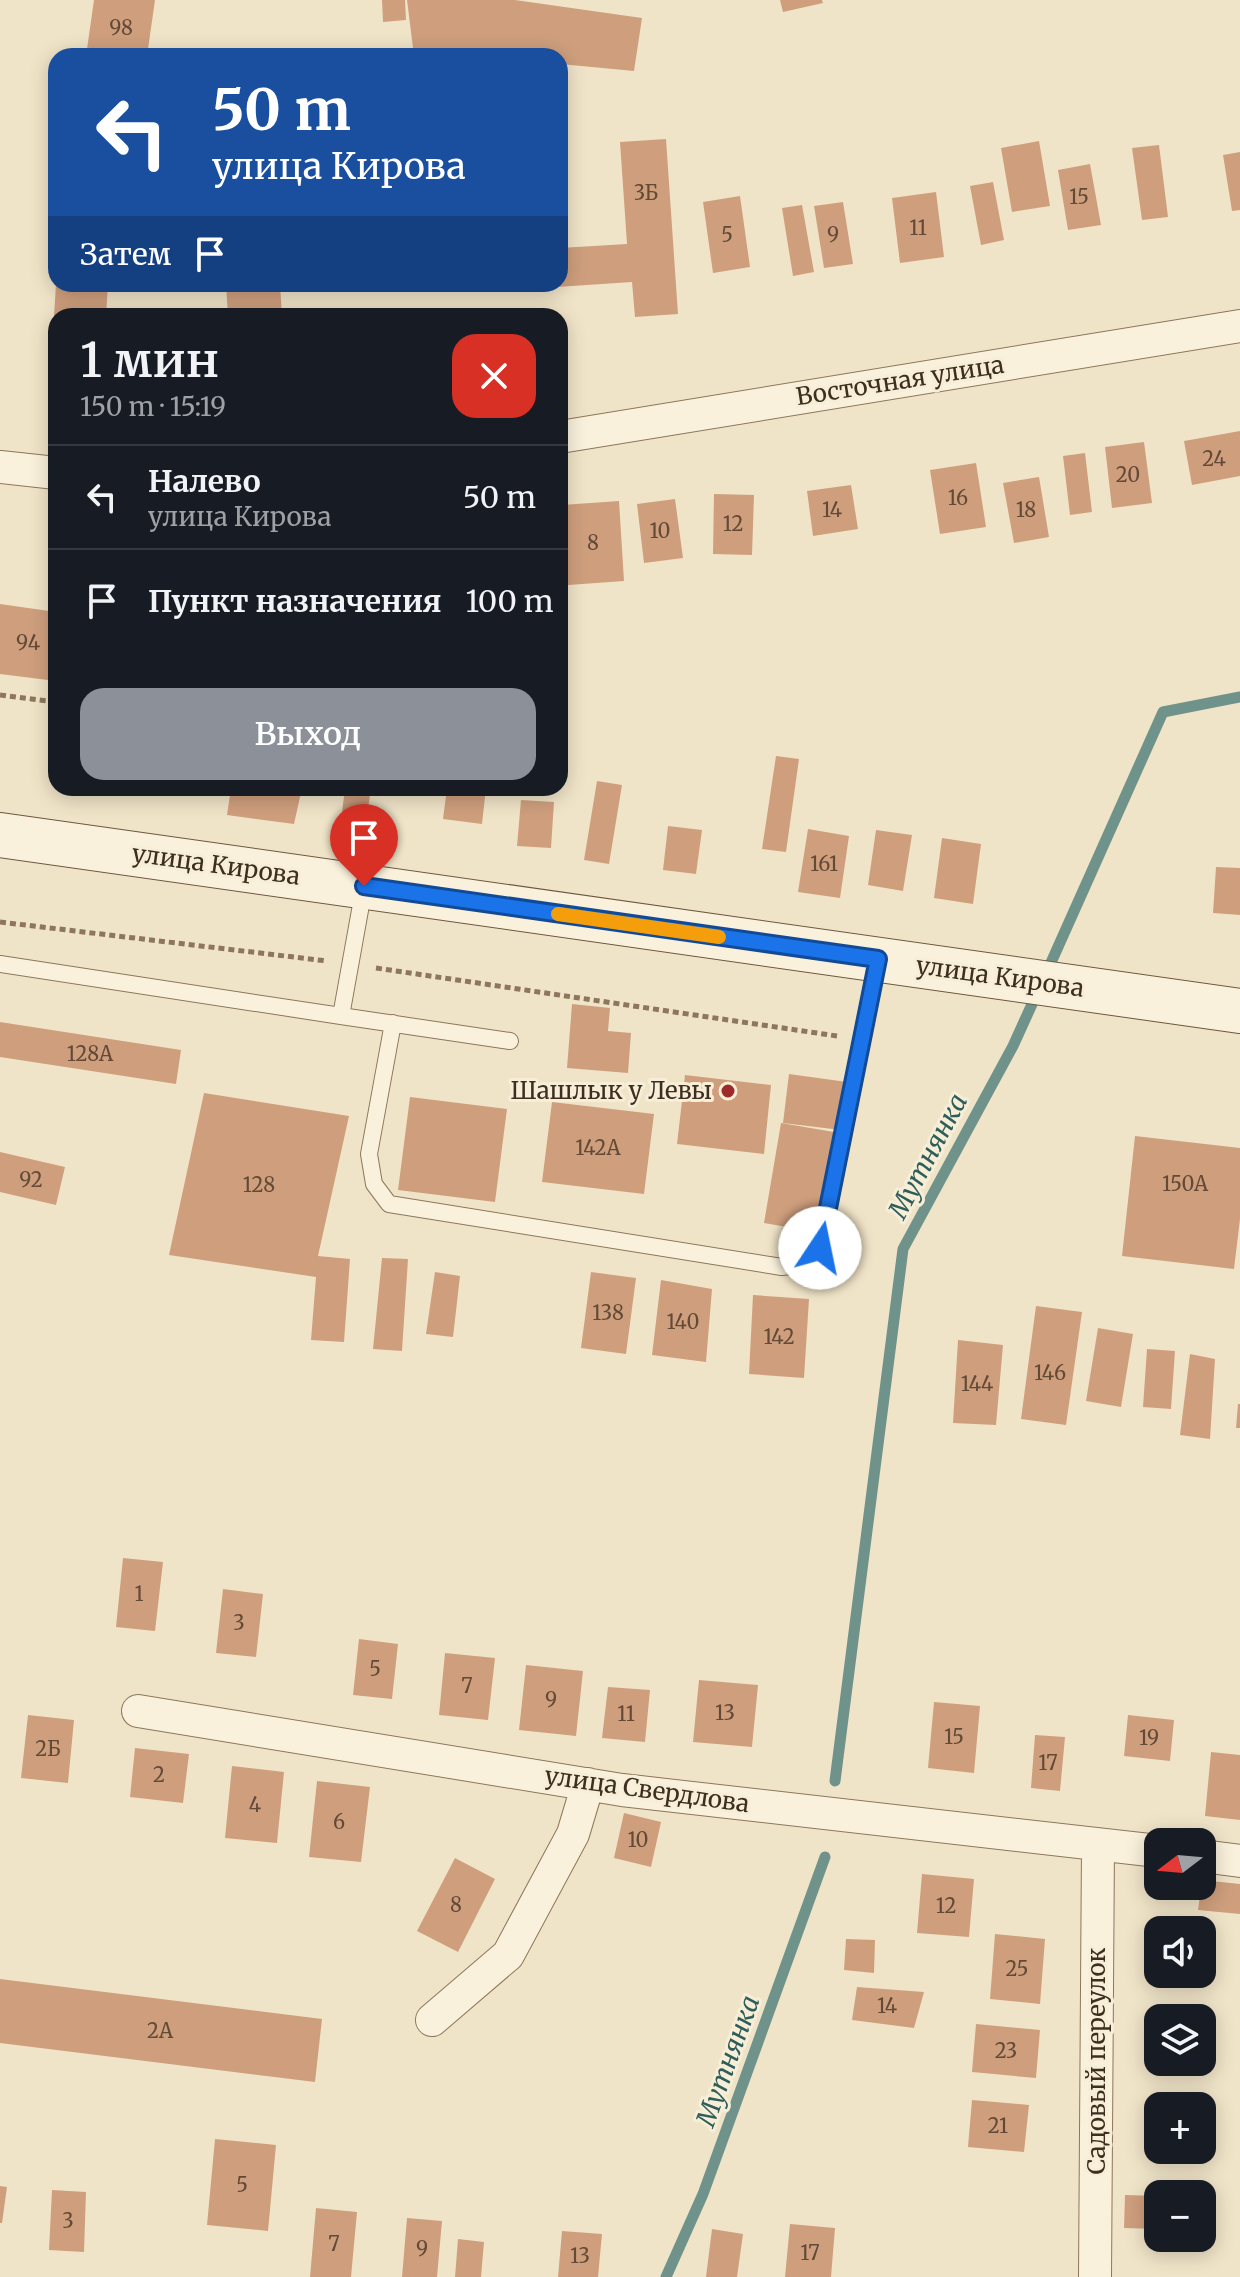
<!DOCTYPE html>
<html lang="ru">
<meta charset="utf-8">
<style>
body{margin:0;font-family:Merriweather,serif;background:#242831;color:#f1f3f6;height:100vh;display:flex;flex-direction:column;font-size:30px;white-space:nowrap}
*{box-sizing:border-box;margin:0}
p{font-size:26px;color:#9ea1a6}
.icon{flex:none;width:44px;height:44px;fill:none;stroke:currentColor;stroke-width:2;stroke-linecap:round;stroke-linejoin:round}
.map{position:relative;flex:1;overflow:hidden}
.details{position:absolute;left:48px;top:308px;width:520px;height:488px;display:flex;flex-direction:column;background:#171b24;border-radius:24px;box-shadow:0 4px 20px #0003}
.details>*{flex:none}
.top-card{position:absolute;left:48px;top:48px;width:520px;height:244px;border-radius:24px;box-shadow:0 4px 20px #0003;background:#1a4fa0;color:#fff;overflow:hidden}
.needle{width:52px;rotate:254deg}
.fabs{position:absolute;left:1144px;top:1828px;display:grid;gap:16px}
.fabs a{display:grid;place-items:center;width:72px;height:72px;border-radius:16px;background:#171b24;box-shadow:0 4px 20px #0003;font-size:40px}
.pin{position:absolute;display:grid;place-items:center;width:68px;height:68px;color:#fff;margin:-82px -34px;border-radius:50% 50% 50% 0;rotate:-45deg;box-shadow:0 0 8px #0007}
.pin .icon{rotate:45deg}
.me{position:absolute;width:88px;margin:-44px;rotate:11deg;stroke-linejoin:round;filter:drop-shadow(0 0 6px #0008)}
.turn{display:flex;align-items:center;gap:28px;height:168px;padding:0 32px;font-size:36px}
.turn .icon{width:104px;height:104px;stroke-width:2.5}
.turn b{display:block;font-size:56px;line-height:68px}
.then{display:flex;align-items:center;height:76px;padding:0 32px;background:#0003;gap:16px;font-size:30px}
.round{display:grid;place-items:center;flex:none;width:84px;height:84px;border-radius:24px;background:#242831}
.overview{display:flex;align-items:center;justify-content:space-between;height:136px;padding:0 32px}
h1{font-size:48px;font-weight:600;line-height:60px}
.button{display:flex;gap:16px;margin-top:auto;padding:16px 32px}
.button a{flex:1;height:92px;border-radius:24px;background:#8c9099;color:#fff;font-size:32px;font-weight:600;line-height:92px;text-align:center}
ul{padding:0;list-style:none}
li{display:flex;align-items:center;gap:24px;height:104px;padding:0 32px;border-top:2px solid #363941}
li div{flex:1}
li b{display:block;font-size:30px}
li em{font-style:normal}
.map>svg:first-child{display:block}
</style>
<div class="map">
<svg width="1240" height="2277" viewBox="0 0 1240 2277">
<rect width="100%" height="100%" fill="#f0e4c8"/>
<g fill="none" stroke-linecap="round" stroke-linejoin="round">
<path stroke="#6f938a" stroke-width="11" d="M1045 976 1163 712 1240 697
M835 1781 903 1249 1013 1046 1038 991
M666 2277 703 2194 825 1857"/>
</g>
<path fill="#cf9f7d" d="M94 0H155L147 56H86Z
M382 0H405L406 20 383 22Z
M407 0H515L642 18 634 71 560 64V56H414Z
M780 0H822L823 3 783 12Z
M666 139 678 314 635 317 632 282 483 292V284H560V248L627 244 620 142Z
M1039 141 1050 206 1012 212 1001 148Z
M1159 145 1168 217 1142 220 1132 148Z
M1240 152V210L1232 211 1223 155Z
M1090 164 1101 225 1068 230 1058 170Z
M993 182 1004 240 981 245 970 186Z
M936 192 944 257 900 263 892 198Z
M740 196 750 267 713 273 703 202Z
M843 202 853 264 824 268 814 206Z
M802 205 814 272 793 276 782 208Z
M56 284H108L106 316H54Z
M226 284H280L282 316H228Z
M1240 431V476L1192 485 1184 441Z
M1144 442 1152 503 1112 508 1105 447Z
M1085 453 1092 512 1070 515 1063 456Z
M976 463 986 527 940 534 930 470Z
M1039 477 1049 537 1014 543 1003 483Z
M851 485 858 529 813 536 807 491Z
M714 494 754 495 752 555 713 554Z
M675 499 683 558 644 563 637 504Z
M619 501 624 581 568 585 562 505Z
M0 604 56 612V681L0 674Z
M776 756 799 759 786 852 762 849Z
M597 781 622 785 609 864 584 860Z
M231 788H302L294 824 227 815Z
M345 788H371L366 823 341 821Z
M447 788H486L482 824 443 819Z
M521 800 554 802 551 848 517 846Z
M668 826 702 830 696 874 663 870Z
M808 829 849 836 840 898 798 892Z
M876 830 912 835 903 891 868 885Z
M942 838 981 844 973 904 934 898Z
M1216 867 1240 868V915L1213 913Z
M572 1004 610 1008 608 1031 631 1033 628 1073 567 1068Z
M0 1022 181 1050 176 1084 0 1057Z
M789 1074 847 1082 841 1130 783 1123Z
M685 1075 771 1085 764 1154 677 1144Z
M204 1093 349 1116 318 1256 350 1259 344 1342 311 1340 316 1277 169 1255Z
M410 1097 507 1109 495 1202 398 1190Z
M552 1102 654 1114 644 1194 542 1182Z
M781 1123 834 1132 816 1232 764 1223Z
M1135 1136 1240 1148V1219L1234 1269 1122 1256Z
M0 1152 65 1167 56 1205 0 1192Z
M382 1258 408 1259 402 1351 373 1349Z
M435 1272 460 1276 453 1337 426 1334Z
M591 1272 636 1278 626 1354 581 1348Z
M661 1280 712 1289 706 1362 652 1355Z
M753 1295 809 1299 804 1378 749 1374Z
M1036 1306 1082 1312 1066 1425 1021 1419Z
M1098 1328 1133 1334 1121 1407 1086 1401Z
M958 1340 1003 1345 996 1425 953 1423Z
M1147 1349 1175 1351 1171 1409 1143 1407Z
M1190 1354 1215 1359 1210 1439 1180 1435Z
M1238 1404H1240V1428H1236Z
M123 1558 163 1562 155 1631 116 1627Z
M223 1589 263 1594 256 1657 216 1653Z
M359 1639 398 1644 392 1699 353 1695Z
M445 1653 495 1658 488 1720 439 1715Z
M526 1665 583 1671 576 1736 519 1730Z
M699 1680 758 1685 752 1747 693 1742Z
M608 1687 650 1690 645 1742 602 1738Z
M934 1702 980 1706 974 1773 928 1768Z
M28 1715 74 1720 68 1783 21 1778Z
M1128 1715 1174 1720 1170 1761 1124 1756Z
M1035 1735 1065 1737 1060 1791 1031 1788Z
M135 1748 189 1754 183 1803 130 1797Z
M1211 1752 1240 1755V1820L1205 1816Z
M232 1766 284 1772 277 1843 225 1838Z
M317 1781 370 1787 361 1862 309 1857Z
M624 1813 661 1822 651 1867 614 1858Z
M455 1858 495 1879 458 1952 417 1931Z
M922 1874 974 1879 969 1937 917 1933Z
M1202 1880 1240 1884V1914L1198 1910Z
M995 1934 1045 1939 1040 2004 990 1999Z
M846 1939 875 1940 874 1973 844 1970Z
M0 1979 322 2019 315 2082 0 2043Z
M857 1987 924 1992 914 2028 852 2020Z
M976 2024 1040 2030 1036 2078 972 2072Z
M972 2100 1029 2105 1024 2152 968 2147Z
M215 2139 276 2145 268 2231 207 2225Z
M0 2186 7 2187 2 2223H0Z
M52 2190 86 2192 84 2252 49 2250Z
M1125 2195 1158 2196V2229L1124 2228Z
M316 2208 357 2212 351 2277H310Z
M407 2218 442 2221 437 2277H402Z
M790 2224 835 2228 831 2277H785Z
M712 2229 743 2234 737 2277H706Z
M562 2231 602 2234 598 2277H558Z
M458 2239 484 2242 481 2277H455Z"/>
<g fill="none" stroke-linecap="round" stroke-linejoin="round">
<defs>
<path id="lane" d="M0 964 341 1016 364 888
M341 1016 510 1041
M393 1023 369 1154 374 1184 389 1204 782 1267 805 1264 820 1248 878 961"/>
<path id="street" d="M560 437 1240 326
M0 467 56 473
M138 1711 622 1790 1158 1851
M1202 1856 1240 1861
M432 2020 508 1955 573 1834 588 1784
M1095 2277 1098 1845"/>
<path id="secondary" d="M0 835 1240 1011"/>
</defs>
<use href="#lane" stroke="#8d765c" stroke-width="18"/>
<use href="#street" stroke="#8d765c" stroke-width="34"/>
<use href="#secondary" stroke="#6f573f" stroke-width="46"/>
<path stroke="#8d765c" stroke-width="5" stroke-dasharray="6 4" stroke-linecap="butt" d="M0 695 56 702
M0 922 327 961
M376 968 837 1036"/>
<use href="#lane" stroke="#faf1dc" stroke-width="16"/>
<use href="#street" stroke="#faf1dc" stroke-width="32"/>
<use href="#secondary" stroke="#faf1dc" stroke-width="44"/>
</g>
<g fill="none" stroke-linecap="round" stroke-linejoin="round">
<defs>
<path id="route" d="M364 886 878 959 820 1248"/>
</defs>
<use href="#route" stroke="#114b97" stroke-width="20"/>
<use href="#route" stroke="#1a73e8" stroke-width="14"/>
<path stroke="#f59e0b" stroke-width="14" d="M558 914 719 937"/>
</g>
<circle fill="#9e2a2b" stroke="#f7eed8" stroke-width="3" cx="728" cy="1091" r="8"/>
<g text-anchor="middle" stroke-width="6" stroke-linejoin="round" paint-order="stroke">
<g font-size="20" fill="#624a37">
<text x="121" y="35">98</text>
<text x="646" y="200">3Б</text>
<text x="1079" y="204">15</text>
<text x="918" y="235">11</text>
<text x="727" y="242">5</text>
<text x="833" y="242">9</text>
<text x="1214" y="466">24</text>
<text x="1128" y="482">20</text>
<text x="958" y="505">16</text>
<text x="832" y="517">14</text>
<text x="1026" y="517">18</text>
<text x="733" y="531">12</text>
<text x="660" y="538">10</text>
<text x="593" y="550">8</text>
<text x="28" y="650">94</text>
<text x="824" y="871">161</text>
<text x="90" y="1061">128А</text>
<text x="598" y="1155">142А</text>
<text x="31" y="1187">92</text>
<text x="1185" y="1191">150А</text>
<text x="259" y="1192">128</text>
<text x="608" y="1320">138</text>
<text x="683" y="1329">140</text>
<text x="779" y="1344">142</text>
<text x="1050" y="1380">146</text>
<text x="977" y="1391">144</text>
<text x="139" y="1601">1</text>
<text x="239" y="1630">3</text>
<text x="375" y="1676">5</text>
<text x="467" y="1693">7</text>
<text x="551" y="1707">9</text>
<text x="725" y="1720">13</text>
<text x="626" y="1721">11</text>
<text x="954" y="1744">15</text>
<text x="1149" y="1745">19</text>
<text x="48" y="1756">2Б</text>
<text x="1048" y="1770">17</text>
<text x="159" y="1782">2</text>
<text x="255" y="1812">4</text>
<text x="339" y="1829">6</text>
<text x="638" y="1847">10</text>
<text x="456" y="1912">8</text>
<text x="946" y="1913">12</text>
<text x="1017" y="1976">25</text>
<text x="887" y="2013">14</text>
<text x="160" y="2038">2А</text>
<text x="1006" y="2058">23</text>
<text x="998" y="2133">21</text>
<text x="242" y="2192">5</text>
<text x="68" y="2228">3</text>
<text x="334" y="2251">7</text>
<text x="422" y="2256">9</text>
<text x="810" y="2260">17</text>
<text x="580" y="2263">13</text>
</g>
<g font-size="24" fill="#3d2e20" stroke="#f7eed8">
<text transform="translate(900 381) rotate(-9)" y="8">Восточная улица</text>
<text transform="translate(216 865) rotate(8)" y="8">улица Кирова</text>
<text transform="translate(1000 977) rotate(8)" y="8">улица Кирова</text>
<text transform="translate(647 1790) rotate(8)" y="8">улица Свердлова</text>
<text transform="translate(1097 2061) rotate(-90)" y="8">Садовый переулок</text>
</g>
<g font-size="24" fill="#3d2e20" stroke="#f7eed8" text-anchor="end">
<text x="712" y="1099">Шашлык у Левы</text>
</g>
<g font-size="26" font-style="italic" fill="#2f5d5a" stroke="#f7eed8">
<text transform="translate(928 1156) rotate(-62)" y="9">Мутнянка</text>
<text transform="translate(728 2061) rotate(-70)" y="9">Мутнянка</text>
</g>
</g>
</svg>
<div class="fabs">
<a><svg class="needle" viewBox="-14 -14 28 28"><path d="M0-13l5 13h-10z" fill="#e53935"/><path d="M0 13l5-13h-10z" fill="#9ea1a6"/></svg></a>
<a><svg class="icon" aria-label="sound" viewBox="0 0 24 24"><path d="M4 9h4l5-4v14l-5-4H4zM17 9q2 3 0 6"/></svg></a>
<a><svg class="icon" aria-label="layers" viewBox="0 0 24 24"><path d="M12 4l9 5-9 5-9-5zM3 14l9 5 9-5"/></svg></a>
<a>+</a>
<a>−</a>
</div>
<div class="pin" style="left:364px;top:886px;background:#d93025"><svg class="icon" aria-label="arrive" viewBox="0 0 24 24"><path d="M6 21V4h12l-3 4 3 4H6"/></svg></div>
<svg class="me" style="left:820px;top:1248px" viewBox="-20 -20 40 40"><circle r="19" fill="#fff"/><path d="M0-13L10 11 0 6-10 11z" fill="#1a73e8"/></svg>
<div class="top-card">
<div class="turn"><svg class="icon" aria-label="left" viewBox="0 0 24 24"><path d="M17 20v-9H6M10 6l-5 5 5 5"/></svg><div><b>50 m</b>улица Кирова</div></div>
<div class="then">Затем<svg class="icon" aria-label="arrive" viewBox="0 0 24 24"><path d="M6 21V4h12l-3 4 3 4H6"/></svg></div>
</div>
<section class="details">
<div class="overview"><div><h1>1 мин</h1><p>150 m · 15:19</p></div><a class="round" style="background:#d93025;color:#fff"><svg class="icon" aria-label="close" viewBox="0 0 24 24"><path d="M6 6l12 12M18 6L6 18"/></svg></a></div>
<ul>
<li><svg class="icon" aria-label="left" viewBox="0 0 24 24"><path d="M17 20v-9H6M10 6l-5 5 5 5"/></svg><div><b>Налево</b><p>улица Кирова</p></div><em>50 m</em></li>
<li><svg class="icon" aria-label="arrive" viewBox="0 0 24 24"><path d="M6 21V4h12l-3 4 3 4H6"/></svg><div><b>Пункт назначения</b></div><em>100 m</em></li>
</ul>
<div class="button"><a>Выход</a></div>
</section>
</div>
